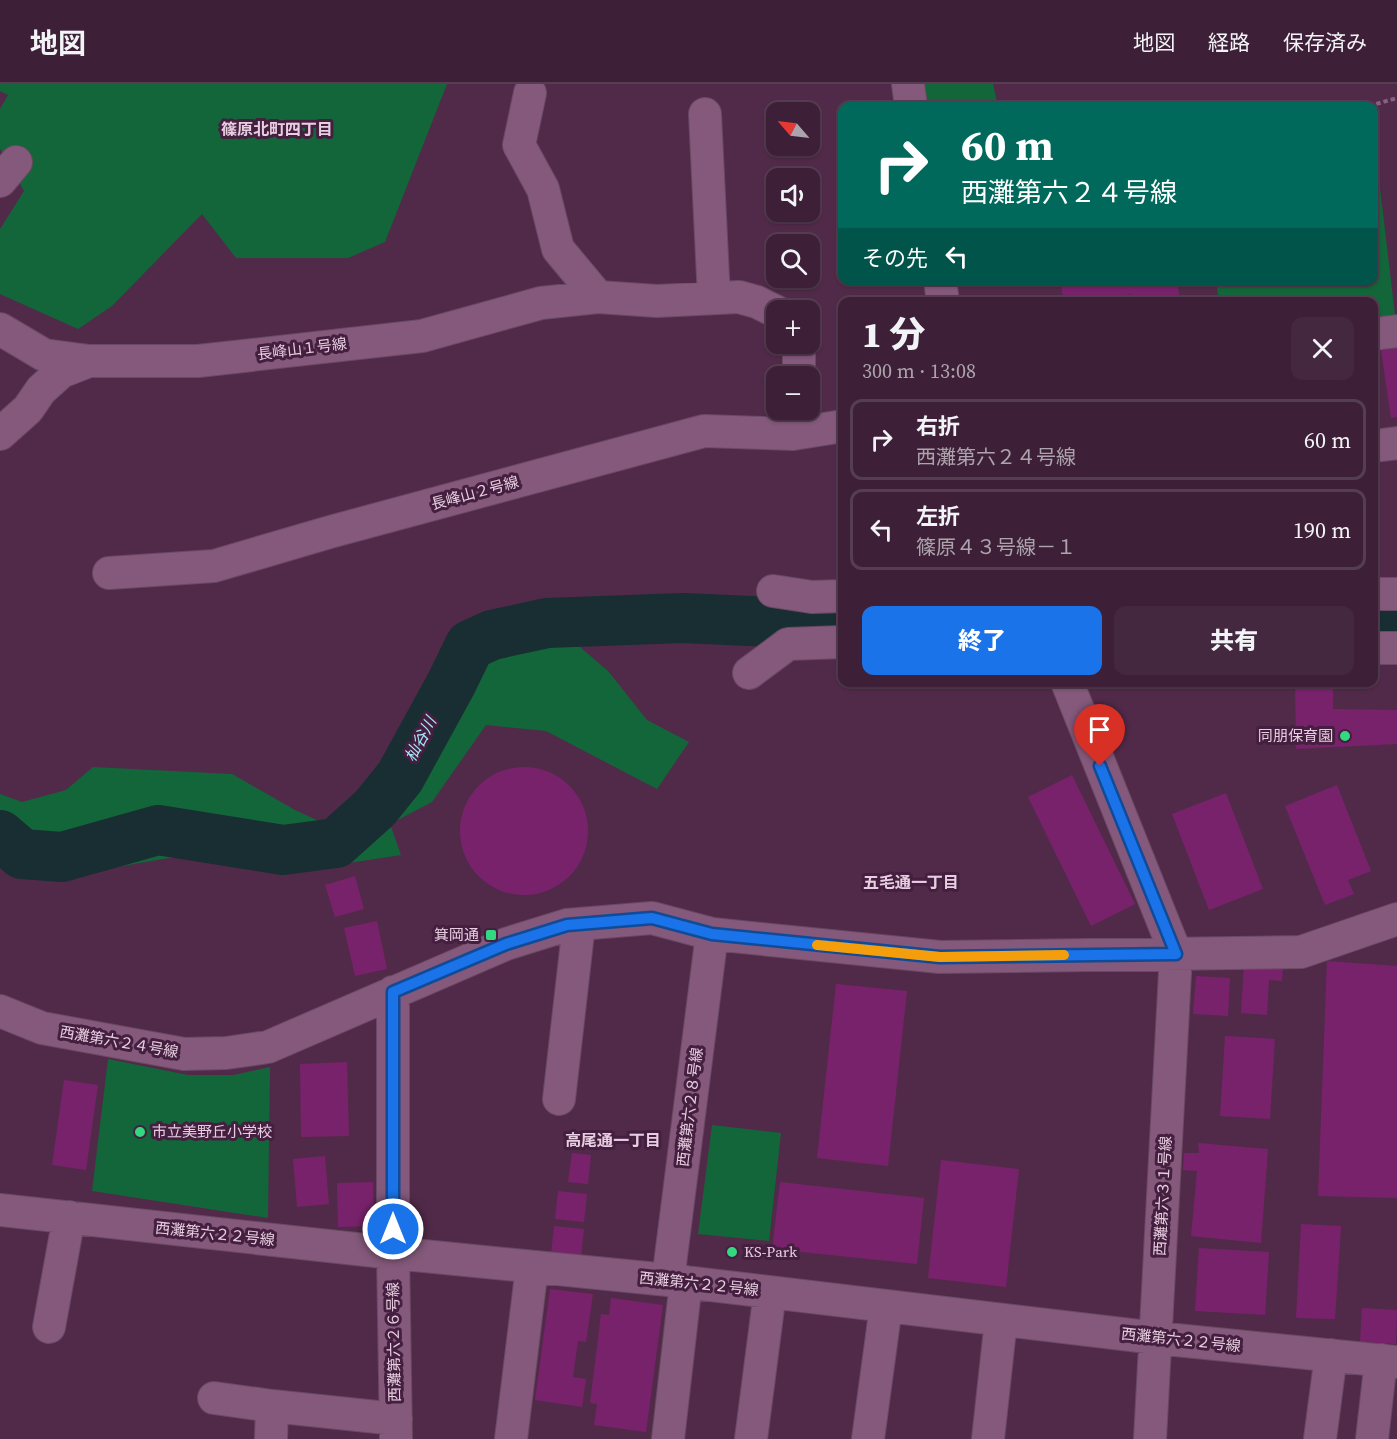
<!DOCTYPE html>
<html lang="ja">
<meta charset="utf-8">
<style>
body{margin:0;font-family:"Source Serif 4","Noto Sans JP",serif;background:#44283f;color:#f1f3f6;height:100vh;display:flex;flex-direction:column;font-size:22px;white-space:nowrap}
*{box-sizing:border-box;margin:0}
p{font-size:20px;color:#ada3ad}
.icon{flex:none;width:33px;height:33px;fill:none;stroke:currentColor;stroke-width:2;stroke-linecap:round;stroke-linejoin:round}
.map{position:relative;flex:1;overflow:hidden}
.side{position:absolute;left:838px;top:213px;width:540px;height:390px;display:flex;flex-direction:column;background:#3d2037;border-radius:12px;box-shadow:0 2px 4px #0004,0 0 0 2px #563e52}
.side>*{flex:none}
.hud{position:absolute;left:838px;top:18px;width:540px;height:183px;border-radius:12px;box-shadow:0 2px 4px #0004,0 0 0 2px #563e52;background:#00695c;color:#fff;overflow:hidden}
.needle{width:39px;rotate:298deg}
.fabs{position:absolute;left:766px;top:18px;display:grid;gap:12px}
.fabs a{display:grid;place-items:center;width:54px;height:54px;border-radius:12px;background:#3d2037;box-shadow:0 2px 4px #0004,0 0 0 2px #563e52;font-size:30px}
.pin{position:absolute;display:grid;place-items:center;width:51px;height:51px;color:#fff;margin:-62px -26px;border-radius:50% 50% 50% 0;rotate:-45deg;box-shadow:0 0 6px #0007}
.pin .icon{rotate:45deg}
.me{position:absolute;width:66px;margin:-33px;rotate:0deg;stroke-linejoin:round;filter:drop-shadow(0 0 4px #0008)}
.turn{display:flex;align-items:center;gap:21px;height:126px;padding:0 24px;font-size:27px}
.turn .icon{width:78px;height:78px;stroke-width:2.5}
.turn b{display:block;font-size:42px;line-height:51px}
.then{display:flex;align-items:center;height:57px;padding:0 24px;background:#0003;gap:12px;font-size:22px}
.round{display:grid;place-items:center;flex:none;width:63px;height:63px;border-radius:12px;background:#44283f}
.overview{display:flex;align-items:center;justify-content:space-between;height:102px;padding:0 24px}
h1{font-size:36px;font-weight:800;line-height:45px}
.button{display:flex;gap:12px;margin-top:auto;padding:12px 24px}
.button a{flex:1;height:69px;border-radius:12px;background:#1a73e8;color:#fff;font-size:24px;font-weight:800;line-height:69px;text-align:center}
.button a+a{background:#44283f;color:#f1f3f6}
ul{padding:0;list-style:none}
li{display:flex;align-items:center;gap:18px;height:81px;margin:0 12px 9px;padding:0 12px;border:3px solid #563e52;border-radius:12px}
li div{flex:1}
li b{display:block;font-size:22px}
li em{font-style:normal}
header{display:flex;align-items:center;gap:36px;box-sizing:border-box;height:84px;padding:0 30px;background:#3d2037;border-bottom:2px solid #563e52}
header strong{font-size:28px}
nav{display:flex;gap:33px;margin-inline-start:auto;font-size:21px}
.map>svg:first-child{display:block}
</style>
<header>
<strong>地図</strong>
<nav><a>地図</a><a>経路</a><a>保存済み</a></nav>
</header>
<div class="map">
<svg width="1397" height="1355" viewBox="0 0 1397 1355">
<rect width="100%" height="100%" fill="#512a49"/>
<path fill="#13663a" d="M0 0H447L385 158 348 174H236L202 130 112 222 78 245 0 210V145L24 107 0 65V25L8 11 0 7Z
M919 0H993L997 18 993 22H922Z
M1374 53 1395 231 1374 235V218L1219 217 1216 197 1374 196Z
M490 554 573 557 608 587 647 636 689 658 657 705 546 647 486 641 432 718 390 740 401 771 277 790 186 771 48 795 0 776V710L22 718 66 706 93 683 232 690 295 726 332 743 370 750 407 705V646L442 579Z
M108 975 188 991H234L270 983 268 1134 92 1107Z
M712 1041 781 1049 769 1157 698 1150Z"/>
<g fill="none" stroke-linecap="round" stroke-linejoin="round">
<path stroke="#182e33" stroke-width="50" d="M1374 539H1397
M0 751 22 770 62 773 158 746 283 766 336 759 375 724 400 693 451 600 470 561 492 551 547 539 683 534 772 538H843"/>
</g>
<path fill="#79226c" d="M1060 196H1177L1180 218H1132L1131 210 1087 218H1064Z
M1397 264V333L1391 334 1381 266Z
M1295 598H1333V625L1397 626V660L1296 665Z
M460 747a64 64 0 1 1 128 0a64 64 0 1 1-128 0Z
M1072 691 1135 820 1091 842 1028 713Z
M1337 701 1371 787 1348 796 1354 810 1325 821 1285 722Z
M1226 709 1263 805 1209 826 1172 730Z
M355 792 364 825 335 833 325 801Z
M377 837 387 885 355 892 344 844Z
M1327 877 1397 882V1114L1318 1112Z
M1244 880 1283 882 1282 897 1269 896 1267 931 1241 929Z
M1196 892 1230 894 1228 932 1193 930Z
M836 900 907 907 888 1082 817 1074Z
M1225 952 1275 955 1270 1035 1220 1032Z
M347 978 349 1052 301 1053 300 980Z
M64 996 98 1001 86 1086 52 1081Z
M1198 1059 1268 1065 1261 1159 1191 1152 1197 1087 1183 1086 1184 1069H1199Z
M572 1069 591 1071 588 1100 568 1098Z
M325 1072 329 1120 297 1123 293 1075Z
M941 1076 1019 1085 1006 1203 928 1194Z
M373 1098 374 1142 338 1143 337 1099Z
M780 1098 924 1114 917 1180 772 1165Z
M558 1107 587 1110 584 1138 555 1135Z
M1301 1140 1341 1142 1335 1235 1296 1234Z
M554 1142 584 1145 581 1173 551 1170Z
M1199 1164 1269 1168 1265 1231 1195 1227Z
M550 1205 593 1210 586 1258 578 1257 573 1293 586 1295 582 1323 535 1316Z
M611 1214 663 1221 646 1348 594 1341 597 1320 590 1319 601 1230 609 1231Z
M1362 1224 1397 1226 1396 1260 1360 1258Z"/>
<g fill="none" stroke-linecap="round" stroke-linejoin="round">
<defs>
<path id="minor" d="M908 0 911 22
M530 9 519 61 543 105 558 165 598 213
M705 30 714 214
M0 97 16 78
M940 196 943 218
M0 245 44 271 89 277
M1374 250 1397 247
M799 260V292
M0 350 28 325 41 306 61 288 89 277H198L422 252 541 219 598 213 657 217 739 213 757 218 777 228
M1374 362 1397 359
M109 489 214 482 330 448 704 347 793 350 843 342
M773 507 812 513 843 512
M1374 510H1397
M1374 564H1397
M749 589 788 560 843 558
M1067 598 1176 870 1150 1355
M393 908V1169L396 1355
M0 927 42 944 184 970 226 969 268 963 506 860 567 841 652 834 712 850 940 873 1301 868 1397 835
M559 1015 579 840
M0 1126 393 1169 668 1196 1156 1254 1397 1278
M668 1196 712 850
M49 1243 69 1133
M214 1314 272 1322 396 1335
M271 1355 272 1322
M511 1355 532 1183
M668 1355 686 1198
M751 1355 770 1208
M868 1355 886 1222
M988 1355 1001 1236
M1320 1355 1331 1271
M1372 1355 1381 1276"/>
</defs>
<use href="#minor" stroke="#6a4964" stroke-width="34"/>
<path stroke="#85637e" stroke-width="4" stroke-dasharray="4.5 3" stroke-linecap="butt" d="M1369 22 1397 14"/>
<use href="#minor" stroke="#84597b" stroke-width="32"/>
</g>
<g fill="none" stroke-linecap="round" stroke-linejoin="round">
<defs>
<path id="route" d="M393 1145V908L506 860 567 841 652 834 712 850 940 873 1176 870 1100 682"/>
</defs>
<use href="#route" stroke="#114b97" stroke-width="15"/>
<use href="#route" stroke="#1a73e8" stroke-width="10"/>
<path stroke="#f59e0b" stroke-width="10" d="M817 861 940 873 1064 871"/>
</g>
<g fill="#34d881" stroke="#451f3f" stroke-width="2">
<circle cx="1345" cy="652" r="6"/>
<rect x="485" y="845" width="12" height="12" rx="3"/>
<circle cx="140" cy="1048" r="6"/>
<circle cx="732" cy="1168" r="6"/>
</g>
<g text-anchor="middle" stroke-width="6" stroke-linejoin="round" paint-order="stroke">
<g font-size="15" fill="#e7cee1" stroke="#451f3f">
<text transform="translate(302 265) rotate(-7)" y="5">長峰山１号線</text>
<text transform="translate(475 409) rotate(-15)" y="5">長峰山２号線</text>
<text transform="translate(119 958) rotate(10)" y="5">西灘第六２４号線</text>
<text transform="translate(690 1023) rotate(-83)" y="5">西灘第六２８号線</text>
<text transform="translate(1163 1112) rotate(-87)" y="5">西灘第六３１号線</text>
<text transform="translate(215 1150) rotate(6)" y="5">西灘第六２２号線</text>
<text transform="translate(699 1200) rotate(6)" y="5">西灘第六２２号線</text>
<text transform="translate(1181 1256) rotate(6)" y="5">西灘第六２２号線</text>
<text transform="translate(394 1258) rotate(-91)" y="5">西灘第六２６号線</text>
</g>
<g font-size="15" fill="#e7cee1" stroke="#451f3f" text-anchor="end">
<text x="1333" y="657">同朋保育園</text>
<text x="479" y="856">箕岡通</text>
<text x="152" y="1053" text-anchor="start">市立美野丘小学校</text>
<text x="744" y="1173" text-anchor="start">KS-Park</text>
</g>
<g font-size="16" font-weight="bold" fill="#e7cee1" stroke="#451f3f">
<text x="277" y="51">篠原北町四丁目</text>
<text x="911" y="804">五毛通一丁目</text>
<text x="613" y="1062">高尾通一丁目</text>
</g>
<g font-size="16" font-style="italic" fill="#a5e8f9" stroke="#451f3f">
<text transform="translate(420 655) rotate(-62)" y="6">杣谷川</text>
</g>
</g>
</svg>
<div class="fabs">
<a><svg class="needle" viewBox="-14 -14 28 28"><path d="M0-13l5 13h-10z" fill="#e53935"/><path d="M0 13l5-13h-10z" fill="#ada3ad"/></svg></a>
<a><svg class="icon" aria-label="sound" viewBox="0 0 24 24"><path d="M4 9h4l5-4v14l-5-4H4zM17 9q2 3 0 6"/></svg></a>
<a><svg class="icon" aria-label="search" viewBox="0 0 24 24"><circle cx="10" cy="10" r="6"/><path d="M15 15l6 6"/></svg></a>
<a>+</a>
<a>−</a>
</div>
<div class="pin" style="left:1100px;top:682px;background:#d93025"><svg class="icon" aria-label="arrive" viewBox="0 0 24 24"><path d="M6 21V4h12l-3 4 3 4H6"/></svg></div>
<svg class="me" style="left:393px;top:1145px" viewBox="-20 -20 40 40"><circle r="17" fill="#1a73e8" stroke="#fff" stroke-width="3"/><path d="M0-11L8 9 0 5-8 9z" fill="#fff"/></svg>
<div class="hud">
<div class="turn"><svg class="icon" aria-label="right" viewBox="0 0 24 24"><path d="M7 20v-9h11M14 6l5 5-5 5"/></svg><div><b>60 m</b>西灘第六２４号線</div></div>
<div class="then">その先<svg class="icon" aria-label="left" viewBox="0 0 24 24"><path d="M17 20v-9H6M10 6l-5 5 5 5"/></svg></div>
</div>
<section class="side">
<div class="overview"><div><h1>1 分</h1><p>300 m · 13:08</p></div><a class="round"><svg class="icon" aria-label="close" viewBox="0 0 24 24"><path d="M6 6l12 12M18 6L6 18"/></svg></a></div>
<ul>
<li><svg class="icon" aria-label="right" viewBox="0 0 24 24"><path d="M7 20v-9h11M14 6l5 5-5 5"/></svg><div><b>右折</b><p>西灘第六２４号線</p></div><em>60 m</em></li>
<li><svg class="icon" aria-label="left" viewBox="0 0 24 24"><path d="M17 20v-9H6M10 6l-5 5 5 5"/></svg><div><b>左折</b><p>篠原４３号線－１</p></div><em>190 m</em></li>
</ul>
<div class="button"><a>終了</a><a>共有</a></div>
</section>
</div>
